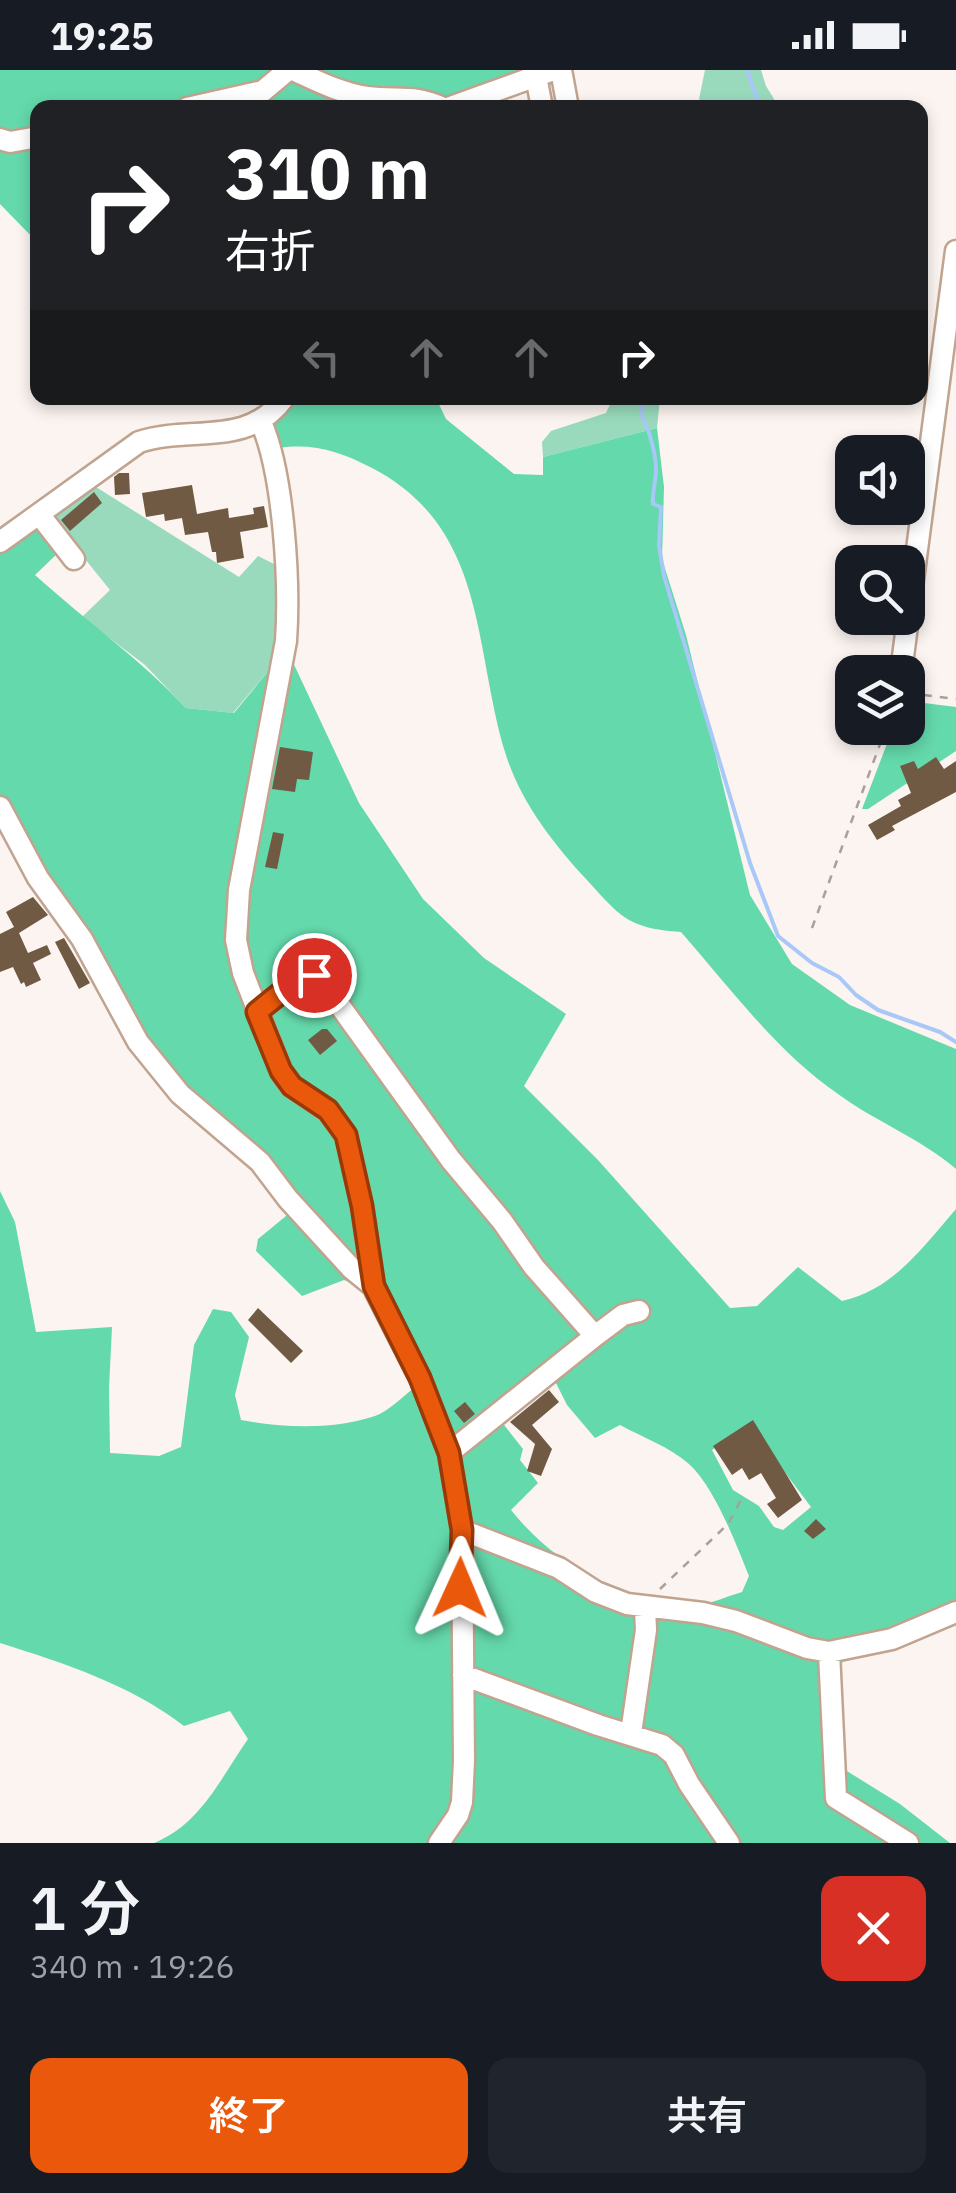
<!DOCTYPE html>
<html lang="ja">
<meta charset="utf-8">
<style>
body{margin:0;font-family:"IBM Plex Sans","Noto Sans JP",sans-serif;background:#20242c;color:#f1f3f6;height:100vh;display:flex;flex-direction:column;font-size:38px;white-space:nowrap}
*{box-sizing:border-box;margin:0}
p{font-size:32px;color:#9ea1a6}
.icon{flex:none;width:55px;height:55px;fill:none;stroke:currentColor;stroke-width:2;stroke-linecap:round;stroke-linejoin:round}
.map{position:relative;height:1773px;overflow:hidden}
.panel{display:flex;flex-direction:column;background:#171b24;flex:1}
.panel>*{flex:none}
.top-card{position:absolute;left:30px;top:30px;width:898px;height:305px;border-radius:20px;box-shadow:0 5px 15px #0003;background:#202124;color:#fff;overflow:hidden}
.controls{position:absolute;left:835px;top:365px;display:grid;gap:20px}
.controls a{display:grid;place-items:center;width:90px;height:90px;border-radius:20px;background:#171b24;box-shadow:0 5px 15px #0003;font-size:50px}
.pin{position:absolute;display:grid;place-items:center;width:85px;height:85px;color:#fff;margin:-42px;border:5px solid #fff;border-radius:50%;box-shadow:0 2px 10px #0007}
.me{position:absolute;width:110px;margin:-55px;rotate:1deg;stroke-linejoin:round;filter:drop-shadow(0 0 8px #0008)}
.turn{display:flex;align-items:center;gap:35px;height:210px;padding:0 30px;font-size:45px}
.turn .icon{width:130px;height:130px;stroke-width:2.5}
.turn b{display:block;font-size:70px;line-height:85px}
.lanes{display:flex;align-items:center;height:95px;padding:0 30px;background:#0003;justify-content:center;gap:50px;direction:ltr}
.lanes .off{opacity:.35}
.round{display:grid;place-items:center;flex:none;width:105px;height:105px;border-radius:20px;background:#20242c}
.head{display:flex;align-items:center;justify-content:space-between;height:170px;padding:0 30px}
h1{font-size:60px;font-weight:600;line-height:75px}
.primary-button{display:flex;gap:20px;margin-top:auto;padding:20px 30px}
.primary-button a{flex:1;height:115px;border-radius:20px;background:#ea580c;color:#fff;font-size:40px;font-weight:600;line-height:115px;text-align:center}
.primary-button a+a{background:#20242c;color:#f1f3f6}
.status{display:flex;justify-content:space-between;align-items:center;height:70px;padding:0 50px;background:#171b24;direction:ltr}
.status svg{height:28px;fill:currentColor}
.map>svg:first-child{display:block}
</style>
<div class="status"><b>19:25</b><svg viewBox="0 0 49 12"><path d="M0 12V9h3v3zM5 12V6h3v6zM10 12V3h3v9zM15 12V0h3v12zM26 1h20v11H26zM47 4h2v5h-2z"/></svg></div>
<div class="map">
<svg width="956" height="1773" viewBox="0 0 956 1773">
<rect width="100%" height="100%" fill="#fbf4f0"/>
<path fill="#99dabd" d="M705 0H761L766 16 779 37H711L699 29Z
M613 328H660L657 358 543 387 542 372 551 361 606 343Z
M96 417 239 507 258 486 278 496 282 527 275 593 233 643 186 638 145 595 82 547 110 520 52 448Z"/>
<path fill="#64d9ab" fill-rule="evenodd" d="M0 0H545L434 37 38 38 37 172 0 134Z
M288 328H436L446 349 514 404 543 405V387L657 358 664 417 662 489 686 565 750 825 792 894 850 935 956 979V1099C920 1068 876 1052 838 1024 776 981 730 918 681 862 627 858 621 847 586 809 552 772 520 731 505 682 473 575 487 458 372 398 339 381 314 373 278 378L269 353Z
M37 452 60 481 35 505C86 551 139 588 186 638L234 643 275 593 282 569 359 733 423 829 484 888 566 944 524 1016 598 1090 730 1238 757 1236 798 1197 842 1231C893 1220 923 1177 956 1139V1553L848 1586 836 1600 842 1698 900 1734 950 1773H154C201 1754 220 1709 248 1669L230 1641 184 1656C131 1615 64 1593 0 1573V1121L15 1152 36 1262 112 1257 109 1318 110 1383 159 1386 181 1377 194 1275 213 1239 231 1242 249 1267 235 1325 241 1350C285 1358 332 1360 375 1346 389 1341 402 1327 414 1318L364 1218 344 1210 302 1226 256 1181 258 1169 286 1146 288 1138 140 967 0 726V478ZM554 1309 567 1335 595 1368 620 1355C642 1367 670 1377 689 1394 715 1418 736 1474 749 1506L742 1522C728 1526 711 1534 696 1535 627 1538 553 1493 511 1440L538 1413 520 1390 523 1379 501 1351ZM750 1356 811 1437 783 1460 774 1457 759 1436 733 1420 712 1380Z
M908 631 956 637V681L868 739H862L893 658H908Z"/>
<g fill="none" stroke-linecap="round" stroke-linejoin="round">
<path stroke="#a8c8f8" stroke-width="4" d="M747 0 760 38
M647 328C635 345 646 350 650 366 653 376 656 389 656 400 656 411 652 422 653 434L661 437 659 476 664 506 750 793 778 866 812 893 839 907 856 925 878 940 940 962 956 972"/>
</g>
<path fill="#705a44" d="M119 403H129L130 424 115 425 114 407Z
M192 415 197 444 228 438 229 448 254 444 253 438 264 436 268 457 240 462 244 488 217 493 216 482H212L208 462 185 465 182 448 165 451 164 444 146 447 142 423Z
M94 422 102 433 70 461 61 450Z
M280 677 313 682 309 710 297 709 295 722 272 719Z
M936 687 944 699 956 691V722L892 756 895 760 877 770 868 755 901 736 898 730 911 723 900 696 914 691 918 699Z
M273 762 284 764 277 799 265 797Z
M33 827 48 845 19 863 28 883 47 875 51 884 33 893 41 910 26 917 24 912 21 914 13 897 0 902V864L14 857 6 842Z
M64 868 90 913 79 919 55 872Z
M322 959H327L337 971 320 985 308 970Z
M258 1238 303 1281 291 1293 248 1250Z
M549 1320 559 1332 532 1355 552 1379 541 1406 527 1401 535 1374 510 1352Z
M465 1332 475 1344 464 1353 454 1341Z
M753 1350 802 1430 778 1448 767 1434 776 1428 761 1403 749 1410 742 1398 732 1405 713 1376Z
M816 1449 826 1459 813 1469 804 1461Z"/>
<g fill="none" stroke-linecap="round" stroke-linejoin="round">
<defs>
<path id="minor" d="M293 0C317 11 340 23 367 27 396 31 415 24 443 38
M561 0 568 38
M536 6 542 38
M187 38 263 21 288 0
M448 38 553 0
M0 69 10 72 38 67
M261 352C284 405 290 513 286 571L239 820 236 870 243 903 281 1001 291 1016 328 1041 346 1065 362 1136 373 1216 420 1308 449 1383 462 1460 464 1691 462 1732 458 1745 439 1773
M39 444 74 489
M0 472 139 372C190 355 248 378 284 328
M901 602 956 181
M0 737 38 808 82 869 138 972 180 1024 260 1092 288 1129 352 1199 373 1216
M257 942 298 909 313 905 322 911 451 1090 502 1151 534 1197 595 1266 449 1383
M595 1266 623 1245 639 1241
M462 1460 559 1498 596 1522 627 1534 703 1543 736 1551 807 1578 829 1582 892 1569 956 1542
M829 1582 836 1728 908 1773
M463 1605 598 1655 662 1675 674 1685 689 1714 729 1773
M631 1663 646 1560 645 1538"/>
</defs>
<use href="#minor" stroke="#c1a490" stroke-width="25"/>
<path stroke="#a9a09a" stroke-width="2.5" stroke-dasharray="8 8" stroke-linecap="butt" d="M908 623 956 629
M812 858 886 658
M660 1519 728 1454 742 1428"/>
<use href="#minor" stroke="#fff" stroke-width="20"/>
</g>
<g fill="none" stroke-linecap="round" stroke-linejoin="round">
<defs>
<path id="route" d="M314 905 298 909 257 942 281 1001 292 1016 328 1040 346 1065 362 1136 374 1216 420 1308 449 1383 462 1460 460 1518"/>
</defs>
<use href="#route" stroke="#983908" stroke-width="25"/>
<use href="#route" stroke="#ea580c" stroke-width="18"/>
</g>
</svg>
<div class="controls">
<a><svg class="icon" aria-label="sound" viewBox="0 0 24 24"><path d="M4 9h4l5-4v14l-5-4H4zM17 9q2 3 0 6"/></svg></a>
<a><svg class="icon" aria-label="search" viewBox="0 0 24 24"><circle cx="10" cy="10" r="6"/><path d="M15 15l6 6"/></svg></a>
<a><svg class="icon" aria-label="layers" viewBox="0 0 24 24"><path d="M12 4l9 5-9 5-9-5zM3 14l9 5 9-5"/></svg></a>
</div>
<div class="pin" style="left:314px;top:905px;background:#d93025"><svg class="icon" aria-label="arrive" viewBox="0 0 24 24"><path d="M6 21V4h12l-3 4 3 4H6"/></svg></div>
<svg class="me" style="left:460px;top:1518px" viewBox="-20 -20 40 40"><path d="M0-17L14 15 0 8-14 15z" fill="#ea580c" stroke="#fff" stroke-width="4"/></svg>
<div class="top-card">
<div class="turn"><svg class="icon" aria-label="right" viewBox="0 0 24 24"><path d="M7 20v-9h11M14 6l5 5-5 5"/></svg><div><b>310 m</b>右折</div></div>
<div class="lanes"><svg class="icon off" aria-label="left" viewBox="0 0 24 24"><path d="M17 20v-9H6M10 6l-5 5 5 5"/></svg><svg class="icon off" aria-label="ahead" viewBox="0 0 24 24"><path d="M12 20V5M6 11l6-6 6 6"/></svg><svg class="icon off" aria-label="ahead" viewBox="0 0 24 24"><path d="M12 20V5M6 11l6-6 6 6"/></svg><svg class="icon" aria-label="right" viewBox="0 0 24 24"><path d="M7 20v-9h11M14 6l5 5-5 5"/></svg></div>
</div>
</div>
<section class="panel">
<div class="head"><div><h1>1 分</h1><p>340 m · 19:26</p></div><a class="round" style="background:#d93025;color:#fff"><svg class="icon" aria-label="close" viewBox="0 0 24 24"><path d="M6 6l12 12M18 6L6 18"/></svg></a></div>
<div class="primary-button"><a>終了</a><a>共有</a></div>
</section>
